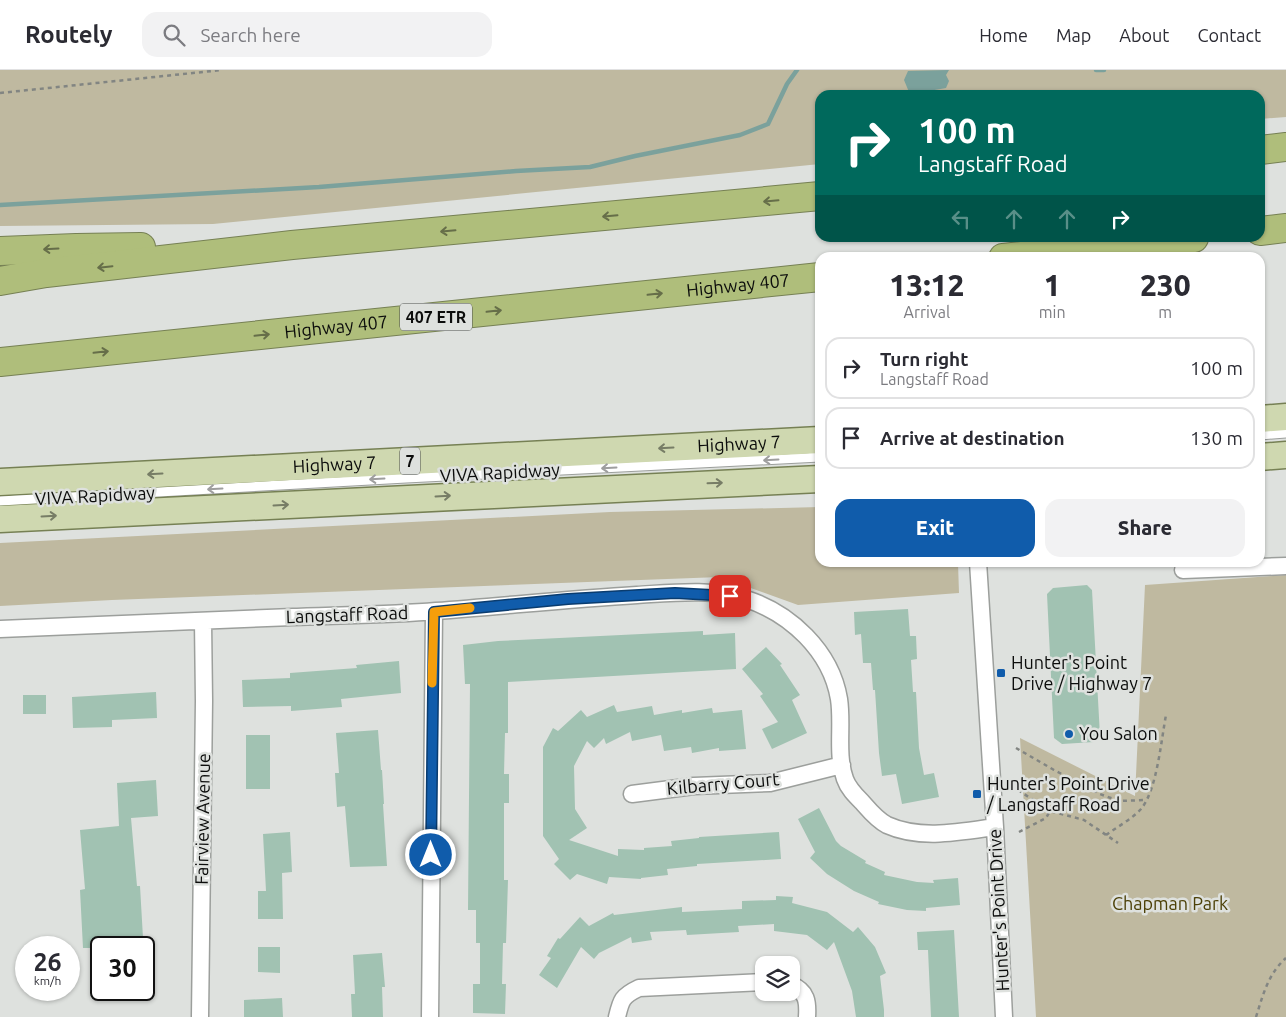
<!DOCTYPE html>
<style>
body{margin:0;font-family:Ubuntu,sans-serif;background:#f2f2f3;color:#2b2b33;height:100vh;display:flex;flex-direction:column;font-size:19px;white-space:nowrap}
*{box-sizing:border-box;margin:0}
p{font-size:16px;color:#7c7c81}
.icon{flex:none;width:28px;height:28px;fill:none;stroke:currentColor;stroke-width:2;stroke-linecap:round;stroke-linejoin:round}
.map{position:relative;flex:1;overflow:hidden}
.drawer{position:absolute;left:815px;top:182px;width:450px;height:315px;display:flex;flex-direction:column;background:#fff;border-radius:15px;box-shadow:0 1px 4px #0004}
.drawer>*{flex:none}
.guide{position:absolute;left:815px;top:20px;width:450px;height:152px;border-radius:15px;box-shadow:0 1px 4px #0004;background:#00695c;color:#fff;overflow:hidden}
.tools{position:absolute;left:755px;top:886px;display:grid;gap:10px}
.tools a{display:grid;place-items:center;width:45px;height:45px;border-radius:10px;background:#fff;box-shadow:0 1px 4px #0004;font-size:25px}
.speed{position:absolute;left:15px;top:866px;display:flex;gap:10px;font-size:25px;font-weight:700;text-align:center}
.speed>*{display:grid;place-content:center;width:65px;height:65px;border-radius:50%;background:#fff;box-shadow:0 1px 4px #0004;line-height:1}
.speed small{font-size:12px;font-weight:400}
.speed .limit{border:2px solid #111;border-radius:8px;background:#fff;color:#111}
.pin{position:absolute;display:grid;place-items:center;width:42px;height:42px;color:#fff;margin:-21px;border-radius:10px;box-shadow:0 2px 8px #0006}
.me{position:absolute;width:55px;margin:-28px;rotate:0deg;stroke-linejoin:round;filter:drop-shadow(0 0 4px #0008)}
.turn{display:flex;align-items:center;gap:18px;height:105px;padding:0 20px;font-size:22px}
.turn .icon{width:65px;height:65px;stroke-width:2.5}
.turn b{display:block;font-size:35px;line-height:42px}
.lanes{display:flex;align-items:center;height:48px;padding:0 20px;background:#0003;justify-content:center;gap:25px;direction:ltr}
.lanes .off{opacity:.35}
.eta{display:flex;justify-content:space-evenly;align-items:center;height:85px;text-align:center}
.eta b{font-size:30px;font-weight:800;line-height:35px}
.action{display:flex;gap:10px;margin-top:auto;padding:10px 20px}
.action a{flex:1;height:58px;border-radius:15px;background:#105cab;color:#fff;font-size:20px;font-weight:800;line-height:58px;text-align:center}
.action a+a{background:#f2f2f3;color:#2b2b33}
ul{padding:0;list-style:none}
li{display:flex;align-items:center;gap:15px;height:62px;margin:0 10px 8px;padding:0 10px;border:2px solid #e1e1e2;border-radius:15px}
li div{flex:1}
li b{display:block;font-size:19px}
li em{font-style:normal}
header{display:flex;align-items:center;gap:30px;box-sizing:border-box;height:70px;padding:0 25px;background:#fff;border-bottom:1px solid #e1e1e2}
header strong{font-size:24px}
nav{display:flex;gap:28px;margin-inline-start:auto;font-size:18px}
.search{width:350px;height:45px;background:#f2f2f3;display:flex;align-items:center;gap:12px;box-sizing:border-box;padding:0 18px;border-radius:15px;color:#7c7c81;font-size:19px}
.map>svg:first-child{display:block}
</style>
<header>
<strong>Routely</strong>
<div class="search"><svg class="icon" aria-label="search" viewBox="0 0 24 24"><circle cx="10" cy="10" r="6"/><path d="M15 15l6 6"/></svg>Search here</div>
<nav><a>Home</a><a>Map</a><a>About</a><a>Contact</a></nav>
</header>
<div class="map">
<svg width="1286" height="947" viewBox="0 0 1286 947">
<rect width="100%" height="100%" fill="#dee1de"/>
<path fill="#bfb9a0" d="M0 0H1286V47L1260 49V25H820V94L213 154 0 156Z
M820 437V492L958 493 959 523 798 535 720 507 112 530 0 536V473L610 442Z
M1286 505V947H1036L1020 668 1135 726 1145 515Z"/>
<path fill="#7ba19c" d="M949 0 946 5 949 11 946 18 923 22H909L904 10 908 1Z"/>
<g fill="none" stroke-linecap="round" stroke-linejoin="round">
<path stroke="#7ba19c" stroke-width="4.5" d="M1096 0H1104
M0 135 319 117 516 101 590 97 635 86 740 65 768 54 787 14 797 0"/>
</g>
<path fill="#a1c2b2" d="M1087 515 1092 520 1100 666 1094 672 1062 674 1054 668 1047 524 1053 518Z
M908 539 910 566H916L917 589 911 590 913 622H916L919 678 924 705 934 703 939 727 902 734 896 704 882 706 879 683 875 620H873L871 593H863L861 564 855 565 854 542Z
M703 561V565L735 563 736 599 508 612V663H505L504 704H509V733H504V810H508L506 873H503L502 914H506L505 944 473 943V914H480V873H476V840H468L470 614H465L463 575 498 571Z
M766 577 782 594 780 595 800 625 792 630 807 663 772 679 762 659 778 652 760 626 763 624 742 599Z
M399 591 401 623 341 629 342 637 291 641V636L243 637 242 610 290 608V603L357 598 356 595Z
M156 622 157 648 112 650V657L73 658 72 627Z
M23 625H46V644H23Z
M614 635 617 642 652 636 654 645 682 640V643L712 638 713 643 742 640 746 679 719 681V678L692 683 691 677 664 681 661 665 632 671 630 662 606 674 604 668 594 678 587 671 574 696 575 739 587 758 569 770 618 786V779L644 780V778L672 776 671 771 699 768V767L779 762 781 789 697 794V796L667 799 668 805 641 808V809L609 807 607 814 577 804 570 810 554 794 559 789 543 766V677L553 658 558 661 581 640 587 647Z
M378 660 381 700H382L384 734H383L387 796 350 797 345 736 337 737 335 703H339L336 663Z
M246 665H270V719H246Z
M156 710 158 746 131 748 137 816H140L143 868 123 869 124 878H83L80 820 85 819 80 760 119 756 117 713Z
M819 738 836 771 841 776 866 791 865 793 885 802 884 805 917 812 934 813 933 810 958 808 960 835 926 838V841L907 840 878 834 879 832 854 821 827 804 810 788 815 782 798 749Z
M290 762 292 802 282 803 283 849H258V821H266L263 764Z
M776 826 793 827 792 833 827 842 853 862 858 857 875 877 886 903 880 906 884 940V947H856L852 921 834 872 827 880 807 865 774 861V854L738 856 739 862 687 865 686 860 650 862 652 870 632 873 631 867 599 883 594 889 581 877 557 918 539 905 551 888 547 886 558 868 560 869 580 847 589 856 613 843 614 845 682 837V842L742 839V831L776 830Z
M954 860 959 947H931L928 880H918L917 862Z
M258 877H280V903L258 902Z
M382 883 385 917H382L383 947H352L351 924H355L353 885Z
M282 928 283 947H244V930Z"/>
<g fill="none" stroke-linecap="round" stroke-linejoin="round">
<defs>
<path id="service" d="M1260 365 1286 363
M0 431 406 408 820 387"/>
<path id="minor" d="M978 492 995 757 1004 947
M1183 500 1286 496
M0 559C98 555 195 551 293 547 341 545 389 545 436 541 503 536 570 529 637 525 670 523 713 518 746 529 790 543 831 581 839 629 843 655 836 684 845 709 848 718 855 725 862 732 869 740 877 750 887 755 920 770 960 762 995 757
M632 724 694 716 770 713 842 695
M791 915C807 921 808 932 807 947
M200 947 204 631 203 551
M430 947 434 542
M617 947C621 930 622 926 639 918L764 912"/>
<g id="primary">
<path d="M1260 349 1286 347"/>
<path d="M1260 387 1286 385"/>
<path id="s1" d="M0 412 820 370"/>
<path d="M0 449 820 409"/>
</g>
<g id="motorway">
<path d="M1260 80 1286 77"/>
<path d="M1260 161 1286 158"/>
<path d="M0 181 76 178 141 177"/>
<path d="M1003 188 1194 168"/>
<path d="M0 211 46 203 292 175 820 126"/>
<path id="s2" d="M0 292 820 207"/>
</g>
</defs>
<use href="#service" stroke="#9c9f9c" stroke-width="11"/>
<use href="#minor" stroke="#9c9f9c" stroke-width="19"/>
<use href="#primary" stroke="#768054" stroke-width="29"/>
<use href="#motorway" stroke="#768054" stroke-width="30"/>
<path stroke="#828582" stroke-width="2.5" stroke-dasharray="4 4" stroke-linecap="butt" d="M0 23 222 0
M1016 678 1054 700 1100 724 1119 731 1146 730
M1018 720 1050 741 1084 750 1118 773
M1019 762 1046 748 1050 741
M1106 765C1117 757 1132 749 1141 739 1157 720 1161 671 1166 645
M1256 947C1263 925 1268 904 1286 888"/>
<use href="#service" stroke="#fff" stroke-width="9"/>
<use href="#minor" stroke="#fff" stroke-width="16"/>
<use href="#primary" stroke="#cfd8b0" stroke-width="26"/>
<use href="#motorway" stroke="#afbe7b" stroke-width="28"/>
</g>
<defs><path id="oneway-shaft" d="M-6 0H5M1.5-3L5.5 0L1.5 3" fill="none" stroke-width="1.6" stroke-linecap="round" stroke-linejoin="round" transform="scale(1.25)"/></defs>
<g stroke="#666e49">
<use href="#oneway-shaft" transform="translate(771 131) rotate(175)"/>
<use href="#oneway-shaft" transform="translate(610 146) rotate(175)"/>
<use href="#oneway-shaft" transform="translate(448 161) rotate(175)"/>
<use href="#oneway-shaft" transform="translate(51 179) rotate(177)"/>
<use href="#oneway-shaft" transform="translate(105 197) rotate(174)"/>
<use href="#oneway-shaft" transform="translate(655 224) rotate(-6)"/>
<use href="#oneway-shaft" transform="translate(494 241) rotate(-6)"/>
<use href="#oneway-shaft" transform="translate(262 265) rotate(-6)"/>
<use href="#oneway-shaft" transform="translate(101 282) rotate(-6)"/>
</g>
<g stroke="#777d66">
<use href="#oneway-shaft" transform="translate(666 378) rotate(177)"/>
<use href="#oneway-shaft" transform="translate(155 404) rotate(177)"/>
<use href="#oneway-shaft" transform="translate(715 413) rotate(-2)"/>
<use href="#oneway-shaft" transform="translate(443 426) rotate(-3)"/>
<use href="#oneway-shaft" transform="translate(281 435) rotate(-3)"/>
<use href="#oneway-shaft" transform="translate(49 446) rotate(-3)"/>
</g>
<g stroke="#9e9e9e">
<use href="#oneway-shaft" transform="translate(771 390) rotate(177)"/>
<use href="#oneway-shaft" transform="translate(609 398) rotate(177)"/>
<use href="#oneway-shaft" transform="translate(377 409) rotate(177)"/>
<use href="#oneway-shaft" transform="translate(215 419) rotate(177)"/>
</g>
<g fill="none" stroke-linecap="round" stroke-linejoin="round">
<defs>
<path id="route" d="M431 785 434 542 568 529 675 523 730 526"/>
</defs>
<use href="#route" stroke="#0a3c6f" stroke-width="12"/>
<use href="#route" stroke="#105cab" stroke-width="9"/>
<path stroke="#f59e0b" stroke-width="9" d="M432 613 434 542 470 538"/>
</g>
<g fill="#105cab" stroke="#dee1de" stroke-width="2">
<rect x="996" y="598" width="10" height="10" rx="2.5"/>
<circle cx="1069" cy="664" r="5"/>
<rect x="972" y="719" width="10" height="10" rx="2.5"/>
</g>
<g text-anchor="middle" stroke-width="5" stroke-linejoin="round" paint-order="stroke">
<g fill="#dee1de" stroke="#4b4d4b" stroke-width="1">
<rect x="400" y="233.5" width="72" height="27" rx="4"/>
<rect x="400" y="377.5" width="20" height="27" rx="4"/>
</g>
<g font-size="16" font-weight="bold" fill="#0c0d0c">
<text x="436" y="253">407 ETR</text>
<text x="410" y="397">7</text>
</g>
<g font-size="18" fill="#0c0d0c" stroke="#dee1de">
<text dy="6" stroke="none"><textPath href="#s2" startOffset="742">Highway 407</textPath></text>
<text dy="6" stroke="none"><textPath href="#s2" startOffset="338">Highway 407</textPath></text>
<text dy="6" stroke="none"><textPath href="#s1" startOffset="740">Highway 7</textPath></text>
<text dy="6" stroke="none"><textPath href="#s1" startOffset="335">Highway 7</textPath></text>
<text transform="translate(500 403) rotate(-3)" y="6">VIVA Rapidway</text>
<text transform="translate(95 426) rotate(-3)" y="6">VIVA Rapidway</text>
<text transform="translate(347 545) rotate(-2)" y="6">Langstaff Road</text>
<text transform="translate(723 714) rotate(-5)" y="6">Kilbarry Court</text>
<text transform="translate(203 749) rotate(-89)" y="6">Fairview Avenue</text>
<text transform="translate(999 840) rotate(-93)" y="6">Hunter's Point Drive</text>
</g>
<g font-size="18" fill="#0c0d0c" stroke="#dee1de" text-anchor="start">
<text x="1011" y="599">Hunter's Point<tspan x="1011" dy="21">Drive / Highway 7</tspan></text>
<text x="1079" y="670">You Salon</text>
<text x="987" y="720">Hunter's Point Drive<tspan x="987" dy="21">/ Langstaff Road</tspan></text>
</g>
<g font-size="18" fill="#4c4007" stroke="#dee1de">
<text x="1170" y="840">Chapman Park</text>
</g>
</g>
</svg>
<div class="tools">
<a><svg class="icon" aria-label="layers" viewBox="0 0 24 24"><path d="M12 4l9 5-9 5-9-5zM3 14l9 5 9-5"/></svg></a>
</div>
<div class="speed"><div>26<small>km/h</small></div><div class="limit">30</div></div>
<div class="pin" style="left:730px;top:526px;background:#d93025"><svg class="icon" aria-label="arrive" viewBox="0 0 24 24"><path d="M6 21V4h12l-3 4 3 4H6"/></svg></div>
<svg class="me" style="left:431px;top:785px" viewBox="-20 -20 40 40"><circle r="17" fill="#105cab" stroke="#fff" stroke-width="3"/><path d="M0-11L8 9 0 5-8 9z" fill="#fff"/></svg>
<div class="guide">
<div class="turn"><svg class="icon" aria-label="right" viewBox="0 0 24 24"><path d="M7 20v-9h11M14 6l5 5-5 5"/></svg><div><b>100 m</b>Langstaff Road</div></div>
<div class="lanes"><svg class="icon off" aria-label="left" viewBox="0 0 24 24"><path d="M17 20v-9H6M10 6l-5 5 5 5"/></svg><svg class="icon off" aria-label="ahead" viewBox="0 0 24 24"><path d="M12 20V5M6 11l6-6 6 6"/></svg><svg class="icon off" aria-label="ahead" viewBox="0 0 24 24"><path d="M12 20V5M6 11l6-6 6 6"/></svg><svg class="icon" aria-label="right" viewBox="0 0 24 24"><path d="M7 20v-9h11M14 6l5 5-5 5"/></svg></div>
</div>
<section class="drawer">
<div class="eta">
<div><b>13:12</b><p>Arrival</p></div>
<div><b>1</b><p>min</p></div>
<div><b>230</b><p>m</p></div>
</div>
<ul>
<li><svg class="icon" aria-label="right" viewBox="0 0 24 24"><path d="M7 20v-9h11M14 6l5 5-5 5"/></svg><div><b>Turn right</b><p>Langstaff Road</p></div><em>100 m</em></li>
<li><svg class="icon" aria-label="arrive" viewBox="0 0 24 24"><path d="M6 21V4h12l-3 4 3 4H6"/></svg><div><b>Arrive at destination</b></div><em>130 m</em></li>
</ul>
<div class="action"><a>Exit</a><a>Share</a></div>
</section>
</div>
